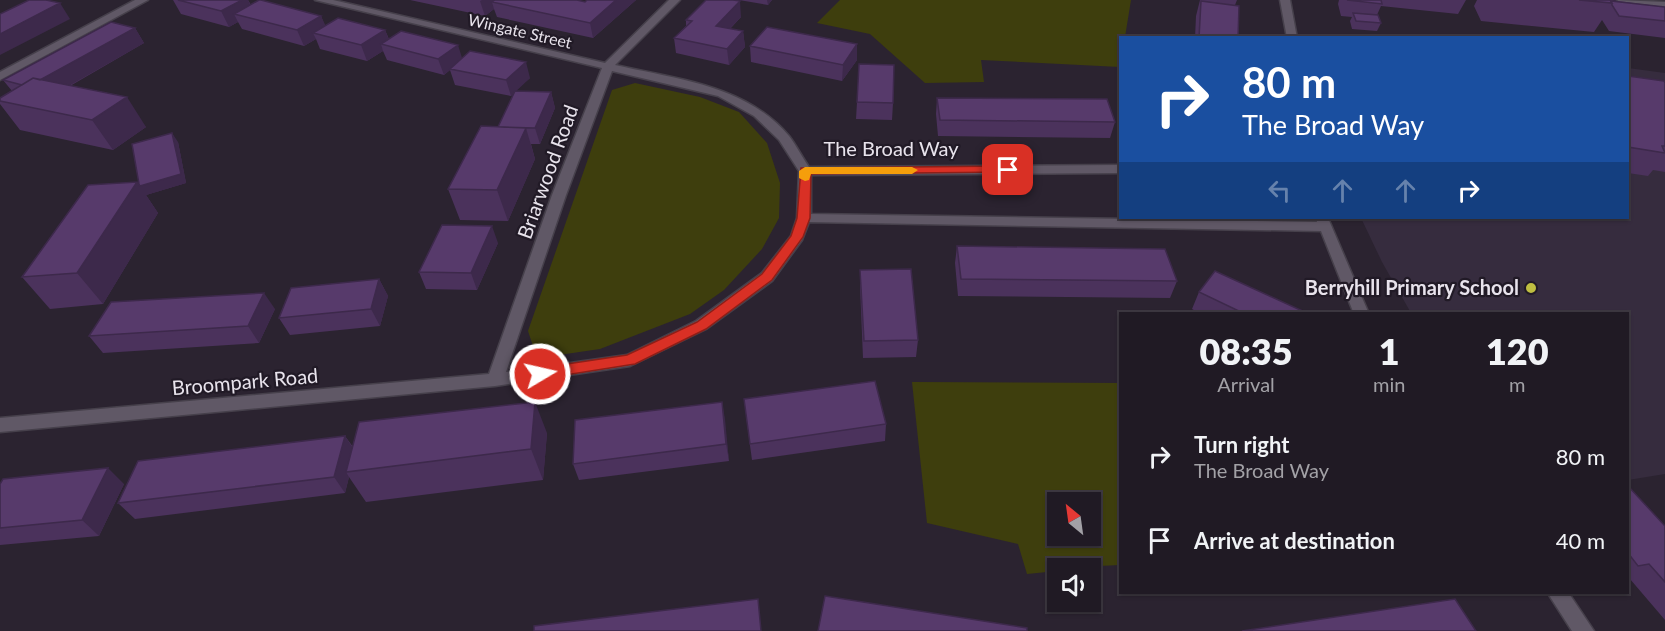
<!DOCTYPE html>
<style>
body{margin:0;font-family:Lato,sans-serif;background:#28232c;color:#f1f3f6;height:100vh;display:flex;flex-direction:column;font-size:22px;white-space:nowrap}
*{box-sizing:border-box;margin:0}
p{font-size:20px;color:#a2a1a6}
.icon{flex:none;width:33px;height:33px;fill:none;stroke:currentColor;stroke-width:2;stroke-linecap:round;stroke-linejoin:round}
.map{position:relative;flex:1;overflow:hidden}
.panel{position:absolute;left:1119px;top:312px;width:510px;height:282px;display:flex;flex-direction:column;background:#201a24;border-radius:0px;box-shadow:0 2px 4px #0004,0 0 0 2px #3d3841}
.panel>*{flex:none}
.hud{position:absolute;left:1119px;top:36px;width:510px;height:183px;border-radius:0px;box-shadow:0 2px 4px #0004,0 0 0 2px #3d3841;background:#1a4fa0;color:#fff;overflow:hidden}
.needle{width:39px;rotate:331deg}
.controls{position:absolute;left:1047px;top:492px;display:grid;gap:12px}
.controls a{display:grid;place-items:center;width:54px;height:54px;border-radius:0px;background:#201a24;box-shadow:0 2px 4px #0004,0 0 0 2px #3d3841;font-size:30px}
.pin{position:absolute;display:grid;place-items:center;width:51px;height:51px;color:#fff;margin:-26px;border-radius:12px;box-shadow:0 3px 9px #0006}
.me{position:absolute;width:66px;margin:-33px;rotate:81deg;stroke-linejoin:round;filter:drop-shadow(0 0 4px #0008)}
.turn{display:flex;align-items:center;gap:21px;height:126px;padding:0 24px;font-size:27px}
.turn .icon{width:78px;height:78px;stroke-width:2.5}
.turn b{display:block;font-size:42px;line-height:51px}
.lanes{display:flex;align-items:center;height:57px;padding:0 24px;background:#0003;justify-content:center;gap:30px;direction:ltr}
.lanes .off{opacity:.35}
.eta{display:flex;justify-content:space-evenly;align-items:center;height:102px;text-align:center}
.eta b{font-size:36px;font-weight:800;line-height:42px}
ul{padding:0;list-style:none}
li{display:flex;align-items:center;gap:18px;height:84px;padding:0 24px}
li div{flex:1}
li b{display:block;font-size:22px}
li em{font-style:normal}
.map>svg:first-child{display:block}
</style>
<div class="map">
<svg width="1665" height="631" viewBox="0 0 1665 631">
<rect width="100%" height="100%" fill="#2b2330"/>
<path fill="#362c3e" d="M1628 68 1665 73V474L1628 480V314L1411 313 1382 262 1361 218H1628Z"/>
<path fill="#3e3e0d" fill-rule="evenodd" d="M840 0H1131L1125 37 1120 38V67L981 60 984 82 925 83 870 34 817 23Z
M635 83 700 97 739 112 767 143 780 183 779 218 762 249 724 290 690 314 600 349 545 357 533 346 528 331 612 90Z
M912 382 1120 383V565L1058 568 1057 571 1027 574 1018 544 927 523ZM1058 502H1090V536H1058Z"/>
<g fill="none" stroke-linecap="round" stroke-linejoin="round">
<defs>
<path id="minor" d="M135 0H148L0 80V72Z
M315 0H333L605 63 669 0H680L615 65C676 79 746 85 789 136 796 145 802 157 809 167L1120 165V173L811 175V214L1317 222 1316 218H1328L1369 314H1354L1321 231 809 222 802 240 772 281 706 329 630 366 495 386 0 432V418L489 374 552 195 602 68ZM612 71 718 96 754 116 779 140 799 171 797 218 791 236 762 273 696 321 627 355 506 372 566 195Z
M1280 0H1290L1297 38H1287Z
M1617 0 1665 2V8L1622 3Z
M1547 592H1568L1594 631H1572Z"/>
</defs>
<use href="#minor" stroke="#46404b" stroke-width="3"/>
<use href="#minor" fill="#605866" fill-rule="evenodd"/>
</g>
<path fill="#4b325c" d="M173 0H248L251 5 321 16 325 26 385 30 389 39 462 58 530 78 515 91 551 92 555 108 540 144H531L535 159 508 221 460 220 448 189 498 127 515 92 511 96 455 85 450 70 444 75 387 60 383 51 367 61 320 49 316 39 304 46 242 29 238 22 229 27 181 14Z
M410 0H577L585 2 587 0H636L593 38 497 17 494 9 485 16Z
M739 0H772L768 5Z
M1200 0H1237L1235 5 1238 38H1195L1196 16Z
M1339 0H1466L1458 14 1381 6 1377 15 1381 23 1377 31 1352 29 1350 21 1352 17 1341 16 1338 4Z
M1477 0H1610L1665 7V38L1609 31 1602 20 1594 32 1481 21 1474 6Z
M741 17 730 29 743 31 745 47 729 65 676 53 674 38 686 26V20Z
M135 28 144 43 70 86 146 127 113 150 20 130 0 104V98L12 91 3 80Z
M857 44V60L842 81 751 62 750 46Z
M1628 76 1665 83V172L1653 170 1648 176 1628 173Z
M937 98 1115 122 1110 138 938 136 936 114Z
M857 102 893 103 892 120 856 119Z
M178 142 186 183 146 195 158 213 103 304 50 309 22 277 137 182 139 184Z
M498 243 477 290 426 289 419 272Z
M957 246 1177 281 1170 298 958 296 955 263Z
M860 270 918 340 916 357 863 358 860 286Z
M379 279 388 296 380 326 290 335 279 318Z
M1199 292 1309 314H1201L1192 309Z
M275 309 259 343 103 353 89 336Z
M722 402 729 461 579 480 573 464Z
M746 416 886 424 885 441 752 460Z
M547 433 543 480 366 502 349 477 345 493 135 519 118 503 345 436 353 447Z
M0 484H124L99 536 0 545Z
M1628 486 1665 526V620L1630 579 1628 580Z"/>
<path fill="#3d294b" d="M242 0H248L254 13 234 14 238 22 229 27 221 11Z
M482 0H504L492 2 494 9 485 16 480 1Z
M616 0H636L593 38 590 23Z
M767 0H772L768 5Z
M740 1 741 17 718 41 716 26Z
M60 3 70 19 0 55V34Z
M321 16 328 31 313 33 316 39 304 46 297 30Z
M135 28 144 43 39 103 28 86Z
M385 30 391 45 381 44 383 51 367 61 361 45Z
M743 31 745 47 729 65 727 49Z
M857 44V60L842 81 843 65Z
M458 45 463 61 450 69V70L444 75 438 59Z
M526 62 530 78 511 96 506 80Z
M551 92 555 108 540 144 535 128Z
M127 97 146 127 113 150 92 120Z
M526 128 535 159 508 221 497 190Z
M172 133 178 142 186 183 146 195 158 213 103 304 77 273 137 182 140 186Z
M492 226 498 243 477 290 471 273Z
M379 279 388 296 380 326 371 309Z
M264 293 275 309 259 343 248 326Z
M535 402 547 433 543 480 531 449Z
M722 402 725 419 729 461 726 444Z
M345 436 356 453 346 472 349 477 345 493 334 477Z
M108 468 124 484 99 536 82 520Z"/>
<path fill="#573a6b" stroke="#3d294b" stroke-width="1.5" d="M29 0H46L60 3 0 34V14Z
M178 0H242L221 11Z
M259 0H261L321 16 297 30 234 14Z
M495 0H577L585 2 587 0H616L590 23 492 2Z
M706 0H733L740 1 716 26 743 31 727 49 674 38 692 21 686 20Z
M1347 0H1381L1382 4Z
M1579 0H1610L1612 3Z
M1201 1 1239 6 1238 38H1199Z
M1611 1 1665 7V21L1619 16 1612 5V3Z
M1353 13 1378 15 1381 23 1356 21Z
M338 18 385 30 361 45 313 33Z
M111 22 135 28 40 80 33 78 22 85 3 80Z
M767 27 857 44 843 65 750 46Z
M401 31 458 45 438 59 381 44Z
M470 51 526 62 506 80 450 69Z
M859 64 894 65 893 103 857 102Z
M1628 76 1664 81 1665 83V146H1662L1665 153 1628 147Z
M33 78 127 97 92 120 0 101V98Z
M515 91 551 92 535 128 498 127Z
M937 98 1107 99 1115 122 940 120Z
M481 126 526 128 497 190 448 189Z
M172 133 181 174 140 186 139 184 132 144Z
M137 182 77 273 22 277 88 185Z
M442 225 492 226 471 273 419 272Z
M957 246 1165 249 1177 281 961 279Z
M911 269 918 340 864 341 860 270Z
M1215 271 1309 314H1245L1199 292Z
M379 279 371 309 279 318 291 288Z
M264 293 248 326 89 336 111 302Z
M875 381 886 424 750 444 744 399Z
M535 402 531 449 346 472 359 422Z
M722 402 726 444 573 464 575 420Z
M345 436 334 477 118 503 138 461Z
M108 468 82 520 0 528V484L3 479Z
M1628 486 1665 526V582L1649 564 1638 566 1628 553Z
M825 596 1027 628V631H818Z
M758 599 761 631H534V626Z
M1455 599 1476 631H1242Z"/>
<path fill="#d93025" stroke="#8d1f18" stroke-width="1.5" d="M1008 166 1012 167V172L811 174 810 218 803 237 772 280 706 329 635 364 540 379 535 377 532 374 535 370 540 368 627 355 697 322 762 274 791 236 797 218 801 168Z"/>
<path fill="#f59e0b" d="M805 167H912L918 170 912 174H811L809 180 805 181 799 178V171Z"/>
<circle fill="#bfbe41" stroke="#211a26" stroke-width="2" cx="1531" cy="288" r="6"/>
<g text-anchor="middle" stroke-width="4.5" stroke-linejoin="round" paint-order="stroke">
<g font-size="16" fill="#e8e3ec" stroke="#211a26">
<text transform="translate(520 31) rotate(13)" y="6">Wingate Street</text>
</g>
<g font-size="20" fill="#e8e3ec" stroke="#211a26">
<text x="891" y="156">The Broad Way</text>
<text transform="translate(548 172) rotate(-70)" y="7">Briarwood Road</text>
<text transform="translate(245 382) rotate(-5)" y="7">Broompark Road</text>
</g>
<g font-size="20" font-weight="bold" fill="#e8e3ec" stroke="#211a26" text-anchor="end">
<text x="1519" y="295">Berryhill Primary School</text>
</g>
</g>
</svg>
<div class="controls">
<a><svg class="needle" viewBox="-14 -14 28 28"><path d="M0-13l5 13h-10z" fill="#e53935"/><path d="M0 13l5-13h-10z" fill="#a2a1a6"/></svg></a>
<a><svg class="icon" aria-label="sound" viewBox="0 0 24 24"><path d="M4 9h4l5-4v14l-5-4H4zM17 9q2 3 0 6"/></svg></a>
</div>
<div class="pin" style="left:1008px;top:170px;background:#d93025"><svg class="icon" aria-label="arrive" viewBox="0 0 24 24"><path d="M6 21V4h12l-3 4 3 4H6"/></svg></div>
<svg class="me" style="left:540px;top:374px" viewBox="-20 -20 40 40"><circle r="17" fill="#d93025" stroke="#fff" stroke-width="3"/><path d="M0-11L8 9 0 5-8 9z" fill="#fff"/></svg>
<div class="hud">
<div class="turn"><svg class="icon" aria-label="right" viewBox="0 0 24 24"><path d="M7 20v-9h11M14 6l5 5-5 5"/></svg><div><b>80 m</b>The Broad Way</div></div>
<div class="lanes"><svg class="icon off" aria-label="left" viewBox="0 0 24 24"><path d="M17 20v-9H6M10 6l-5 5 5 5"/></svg><svg class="icon off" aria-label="ahead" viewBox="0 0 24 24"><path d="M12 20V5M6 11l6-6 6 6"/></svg><svg class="icon off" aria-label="ahead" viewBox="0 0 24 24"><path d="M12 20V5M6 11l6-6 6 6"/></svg><svg class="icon" aria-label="right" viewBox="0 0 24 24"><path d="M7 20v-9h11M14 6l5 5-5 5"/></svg></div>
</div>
<section class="panel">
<div class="eta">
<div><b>08:35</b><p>Arrival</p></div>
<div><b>1</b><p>min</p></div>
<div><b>120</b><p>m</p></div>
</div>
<ul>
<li><svg class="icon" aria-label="right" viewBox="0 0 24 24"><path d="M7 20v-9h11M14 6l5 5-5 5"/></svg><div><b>Turn right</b><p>The Broad Way</p></div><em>80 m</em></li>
<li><svg class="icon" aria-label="arrive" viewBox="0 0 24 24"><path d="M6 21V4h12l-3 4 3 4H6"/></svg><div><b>Arrive at destination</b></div><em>40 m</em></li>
</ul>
</section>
</div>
